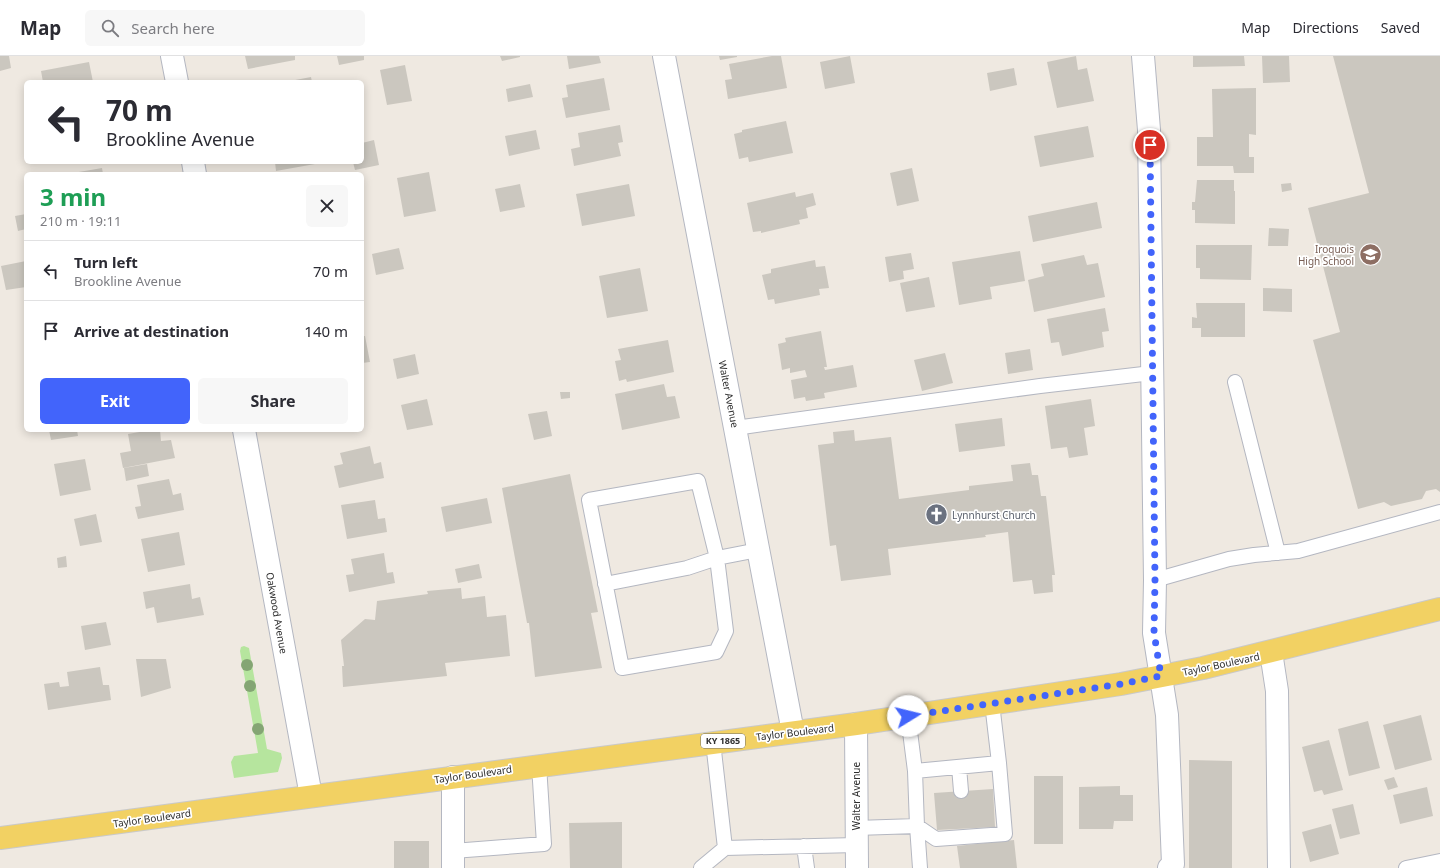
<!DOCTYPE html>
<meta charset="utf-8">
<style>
body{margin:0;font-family:"Noto Sans",sans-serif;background:#f7f7f7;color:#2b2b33;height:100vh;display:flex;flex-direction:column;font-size:15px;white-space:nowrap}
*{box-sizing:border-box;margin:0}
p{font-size:13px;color:#7c7c81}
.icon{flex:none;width:22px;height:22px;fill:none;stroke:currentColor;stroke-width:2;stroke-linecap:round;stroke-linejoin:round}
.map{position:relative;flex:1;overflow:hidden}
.panel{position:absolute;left:24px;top:116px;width:340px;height:260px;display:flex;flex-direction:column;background:#fff;border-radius:6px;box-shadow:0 2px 10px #0003}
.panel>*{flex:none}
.guide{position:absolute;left:24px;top:24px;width:340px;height:84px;border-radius:6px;box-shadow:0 2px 10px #0003;background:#fff;color:#2b2b33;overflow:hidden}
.pin{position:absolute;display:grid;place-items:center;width:34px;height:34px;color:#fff;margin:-17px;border:2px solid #fff;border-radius:50%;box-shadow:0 1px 4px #0007}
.me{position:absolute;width:44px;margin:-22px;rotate:81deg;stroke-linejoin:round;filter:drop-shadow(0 0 3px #0008)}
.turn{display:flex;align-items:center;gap:14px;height:84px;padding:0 16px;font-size:18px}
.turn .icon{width:52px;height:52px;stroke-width:2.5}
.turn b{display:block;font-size:28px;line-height:34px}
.round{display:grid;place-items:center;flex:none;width:42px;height:42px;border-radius:6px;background:#f7f7f7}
.head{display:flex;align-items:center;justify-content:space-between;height:68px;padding:0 16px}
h1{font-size:24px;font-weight:700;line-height:30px;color:#1e9e55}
.action{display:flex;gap:8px;margin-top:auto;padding:8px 16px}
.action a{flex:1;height:46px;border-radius:6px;background:#4264fb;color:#fff;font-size:16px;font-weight:700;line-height:46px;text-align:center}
.action a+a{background:#f7f7f7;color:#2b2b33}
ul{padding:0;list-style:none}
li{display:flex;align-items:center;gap:12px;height:60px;padding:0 16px;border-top:1px solid #e1e1e2}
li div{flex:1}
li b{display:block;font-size:15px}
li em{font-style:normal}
header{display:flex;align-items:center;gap:24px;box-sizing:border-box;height:56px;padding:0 20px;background:#fff;border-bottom:1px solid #e1e1e2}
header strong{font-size:19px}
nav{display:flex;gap:22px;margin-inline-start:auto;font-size:14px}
.search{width:280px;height:36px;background:#f7f7f7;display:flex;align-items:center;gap:10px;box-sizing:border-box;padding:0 14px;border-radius:6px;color:#7c7c81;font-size:15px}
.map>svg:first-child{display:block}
</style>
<header>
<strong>Map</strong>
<div class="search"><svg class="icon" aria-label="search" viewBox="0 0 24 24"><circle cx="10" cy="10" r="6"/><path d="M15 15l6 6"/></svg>Search here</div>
<nav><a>Map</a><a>Directions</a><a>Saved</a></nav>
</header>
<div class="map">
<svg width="1440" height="812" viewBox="0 0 1440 812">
<rect width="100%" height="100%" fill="#efe9e1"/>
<path fill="#b6e59e" d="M244 590 249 592 267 693 281 697 282 702 278 716 234 722 231 706 234 700 258 697 240 595 241 591Z"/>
<path fill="#cbc7bf" d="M0 0H9L11 12 0 15Z
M245 0H295V4L248 13Z
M337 0H364V4L339 9Z
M500 0H520V1L502 5Z
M567 0H599L601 7 569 13Z
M719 0H737V1L720 4Z
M772 0H781L787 32 728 43 725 24 732 23 729 8Z
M850 0 855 27 825 33 820 6Z
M1076 0 1078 14 1087 12 1094 45 1057 52 1047 6Z
M1193 0H1244L1245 10 1193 11Z
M1262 0H1289L1290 26 1263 27Z
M1333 0H1440V436L1436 433 1426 435 1422 443 1391 450 1384 446 1358 453 1313 284 1340 276 1308 152 1369 137Z
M89 6 93 26H43L41 15Z
M405 9 412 45 387 49 380 14Z
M1014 12 1017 29 990 35 987 17Z
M311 21 312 26H290V25Z
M604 22 610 54 566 62 562 42 568 41 566 29Z
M530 28 533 41 508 46 506 33Z
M1256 32V79L1249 78V101H1254V117H1234L1233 110H1197V81H1213L1212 33Z
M786 65 793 97 749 106 748 101 739 103 734 78 742 76V74Z
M620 69 623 86 618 87 621 100 574 110 571 93 580 91 578 77Z
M1088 70 1094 101 1040 111 1034 80Z
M536 74 540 93 509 100 505 80Z
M374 84 379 109 355 114 353 106H362V87Z
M275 106H315V108L276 115Z
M102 112 103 118H73V117Z
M912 112 919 145 897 150 890 117Z
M429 116 436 155 404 161 397 122Z
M1197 124H1234V135H1235V168L1195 167V154H1192V146H1195Z
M1291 127 1292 134 1282 136 1281 128Z
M520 128 525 151 500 156 495 133Z
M629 128 635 160 582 170 576 138Z
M795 136 796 141 813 137 816 149 806 152 808 162 799 164 800 168 761 177V175L753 176 747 147Z
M1097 146 1102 172 1033 186 1028 160Z
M26 158V173L18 175 15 160Z
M1269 172 1289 173 1288 190H1268Z
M1196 189H1252L1251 224 1200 223V212H1196Z
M399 192 404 213 376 219 372 198Z
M1020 195 1025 225 990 231 992 243 959 249 952 206Z
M911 197 914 213 903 215 904 223 889 226 885 201Z
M1084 199 1087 209 1098 207 1105 241 1034 256 1028 224 1044 220 1041 208Z
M815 204 816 211 825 210 829 232 819 233 820 239 775 248 774 243 768 244 762 219 771 217V213Z
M26 205V231L6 234 1 210Z
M640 212 648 255 607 262 599 220Z
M929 221 935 251 906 256 900 227Z
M1263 232 1292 233V256L1263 255Z
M1196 247H1245V281H1201V272H1192V261L1197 262Z
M1105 252 1109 275 1102 276 1104 291 1062 300 1059 286 1051 287 1047 263Z
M821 275 827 311H824L825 314 853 309 857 331 824 337 825 342 806 345 805 341 794 343 791 324 807 321 805 314 790 317V312L782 314 778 288 786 286 785 282Z
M362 280H365L370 306 362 307Z
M668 284 674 316 627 326 626 323 619 325 615 305 621 304 618 293Z
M1030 293 1033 314 1008 318 1005 297Z
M945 297 953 327 922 335 914 304Z
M415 298 419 318 397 323 393 303Z
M664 328 667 341 675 340 680 362 622 374 615 338Z
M560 336H570V342L561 343Z
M427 343 433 369 407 374 401 349Z
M1091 343 1095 370 1084 372 1088 399 1069 402 1067 391 1051 393 1045 350Z
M547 355 552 380 534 384 528 358Z
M1002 362 1005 390 959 396 955 368Z
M49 374H77L78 380 51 384Z
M151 374H160L161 385 171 384 175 402 123 412 120 397 131 395 128 378Z
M854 374 855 385 891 381 899 443 969 434V430L1013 425 1011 409 1030 407 1032 419H1038L1041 440H1046L1055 519H1052L1053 536 1034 538 1032 524 1013 526 1008 476 985 479 986 481 888 493 891 519 841 525 836 489 830 490 818 389 834 387 833 376Z
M370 390 374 408 381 406 384 422 339 432 334 410 343 408 340 397Z
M85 403 91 434 60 440 54 408Z
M147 408 149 420 126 425 124 412Z
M570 418 598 556 591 557 602 612 535 621 529 567H527L502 432Z
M169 423 173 439 181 437 184 454 138 463 135 451 141 450 137 429Z
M487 442 492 467 446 476 441 451Z
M375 444 378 463 385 462 387 476 347 483 341 449Z
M96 458 102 486 80 490 74 463Z
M179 476 185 509 148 516 141 483Z
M384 497 387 517 393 516 395 527 349 536 346 519 354 518 351 503Z
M66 500 67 511 58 512 57 502Z
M479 508 482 522 458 527 455 513Z
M190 528 192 543 200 541 204 559 157 567 154 551 146 553 143 536Z
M461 532 462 543 485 540 487 561 506 559 510 600 445 607 447 620 343 631 342 610H344L341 584 365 563 375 564 377 545 428 538 427 535Z
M106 566 111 589 85 594 81 570Z
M136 603H166L171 632 141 641Z
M100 611 103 629H109L111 644 48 654 44 628 59 626 60 631 69 630 67 616Z
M1421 659 1432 704 1395 714 1383 669Z
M1368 665 1380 712 1349 720 1338 673Z
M1329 684 1343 734 1324 739 1322 734 1314 736 1302 691Z
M1189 704 1232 705V812H1189Z
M1034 720H1063V788H1034Z
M1394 721 1398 731 1388 734 1384 724Z
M1120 730V739H1133V765H1114L1113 773H1079V731Z
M1427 731 1433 760 1400 768 1393 739Z
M993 733 995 771 937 774 934 737Z
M1353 748 1360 778 1340 783 1332 753Z
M622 766V812H570L569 767Z
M1331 768 1339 798 1310 806 1302 776Z
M1014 784 1017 812H960L957 790Z
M394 785H429V812H394Z"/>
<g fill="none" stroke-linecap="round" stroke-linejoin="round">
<defs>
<path id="lane" d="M1235 326 1278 497
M735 372 1040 330 1152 317
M698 425 717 502 726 575 716 596 622 612 589 444Z
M1155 524 1229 503 1254 499 1298 495 1440 456
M605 528 687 512 717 502 758 494
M908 660 915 715
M713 686 725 792 857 789
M959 711 961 735
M917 770 936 783 1005 778 999 707
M917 770 920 812
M856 772 917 770 915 715 999 707 992 647
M804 790 807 812
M453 795 544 788 539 709
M701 812 725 792
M1406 812 1440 805"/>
<path id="street" d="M172 0 177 26
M664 0 793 676
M1143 0 1149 74 1155 524 1154 577 1167 659 1173 808 1169 812
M193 106 195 118
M244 374 311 740
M1271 596 1277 635 1279 812
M856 668 857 812
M453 721V812"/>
<path id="primary" d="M0 782 856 668 1121 628 1203 612 1440 553"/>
</defs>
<use href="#lane" stroke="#b4b7c1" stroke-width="16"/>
<use href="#street" stroke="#b4b7c1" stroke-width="24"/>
<use href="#primary" stroke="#c9c9c9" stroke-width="24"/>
<use href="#lane" stroke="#fff" stroke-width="14"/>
<use href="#street" stroke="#fff" stroke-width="22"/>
<use href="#primary" stroke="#f2d163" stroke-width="22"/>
</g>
<g fill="#84a574">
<circle cx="247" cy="609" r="6"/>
<circle cx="250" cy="630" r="6"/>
<circle cx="258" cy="673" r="6"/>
</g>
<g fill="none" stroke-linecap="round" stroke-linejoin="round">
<path stroke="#4264fb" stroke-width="7" stroke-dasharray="0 12.6" d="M908 660 1121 628 1161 620 1154 577 1155 524 1150 89"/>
</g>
<defs>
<symbol id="school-disc" viewBox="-11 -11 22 22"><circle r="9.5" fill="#8d6e63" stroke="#fff"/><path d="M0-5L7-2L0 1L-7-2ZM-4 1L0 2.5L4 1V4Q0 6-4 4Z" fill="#fff"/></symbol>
<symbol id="church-disc" viewBox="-11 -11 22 22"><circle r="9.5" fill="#6b7280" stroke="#fff"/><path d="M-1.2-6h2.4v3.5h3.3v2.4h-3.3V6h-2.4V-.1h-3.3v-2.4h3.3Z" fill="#fff"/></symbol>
</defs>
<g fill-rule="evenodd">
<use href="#school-disc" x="1358" y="186" width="25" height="25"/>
<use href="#church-disc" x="924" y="446" width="25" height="25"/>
</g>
<g text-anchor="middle" stroke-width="3.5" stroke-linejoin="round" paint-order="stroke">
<rect fill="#fff" stroke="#6d6d6d" stroke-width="1" x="701" y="678" width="44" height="14" rx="3"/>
<g font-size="9" font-weight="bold" fill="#2e2e2e">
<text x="723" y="688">KY 1865</text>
</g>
<g font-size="10" fill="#785e54" stroke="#fff" text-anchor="end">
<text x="1354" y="197">Iroquois<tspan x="1354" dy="12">High School</tspan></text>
</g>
<g font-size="10" fill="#2e2e2e" stroke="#fff">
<text transform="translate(729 338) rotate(79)" y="4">Walter Avenue</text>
<text transform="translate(277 557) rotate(80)" y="4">Oakwood Avenue</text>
<text transform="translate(1221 608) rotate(-12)" y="4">Taylor Boulevard</text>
<text transform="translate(795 676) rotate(-7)" y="4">Taylor Boulevard</text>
<text transform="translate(473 718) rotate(-8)" y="4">Taylor Boulevard</text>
<text transform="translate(856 740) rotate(-90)" y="4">Walter Avenue</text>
<text transform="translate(152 762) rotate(-8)" y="4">Taylor Boulevard</text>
</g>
<g font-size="10" fill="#5b616d" stroke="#fff" text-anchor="start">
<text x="952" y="463">Lynnhurst Church</text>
</g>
</g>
</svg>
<div class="pin" style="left:1150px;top:89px;background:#d93025"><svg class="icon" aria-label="arrive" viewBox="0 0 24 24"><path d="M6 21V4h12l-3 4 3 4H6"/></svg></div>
<svg class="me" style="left:908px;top:660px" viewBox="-20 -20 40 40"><circle r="19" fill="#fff"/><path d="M0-13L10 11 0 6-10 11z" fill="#4264fb"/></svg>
<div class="guide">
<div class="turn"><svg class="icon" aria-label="left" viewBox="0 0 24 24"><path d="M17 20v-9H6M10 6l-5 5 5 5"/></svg><div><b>70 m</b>Brookline Avenue</div></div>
</div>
<section class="panel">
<div class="head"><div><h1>3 min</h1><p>210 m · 19:11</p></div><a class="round"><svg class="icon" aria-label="close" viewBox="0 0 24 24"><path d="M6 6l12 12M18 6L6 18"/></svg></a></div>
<ul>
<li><svg class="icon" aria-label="left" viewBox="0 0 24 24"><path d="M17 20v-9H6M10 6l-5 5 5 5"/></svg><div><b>Turn left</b><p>Brookline Avenue</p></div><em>70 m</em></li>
<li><svg class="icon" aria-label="arrive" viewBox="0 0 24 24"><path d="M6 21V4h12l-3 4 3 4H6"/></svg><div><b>Arrive at destination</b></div><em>140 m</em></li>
</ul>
<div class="action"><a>Exit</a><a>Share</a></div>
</section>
</div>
